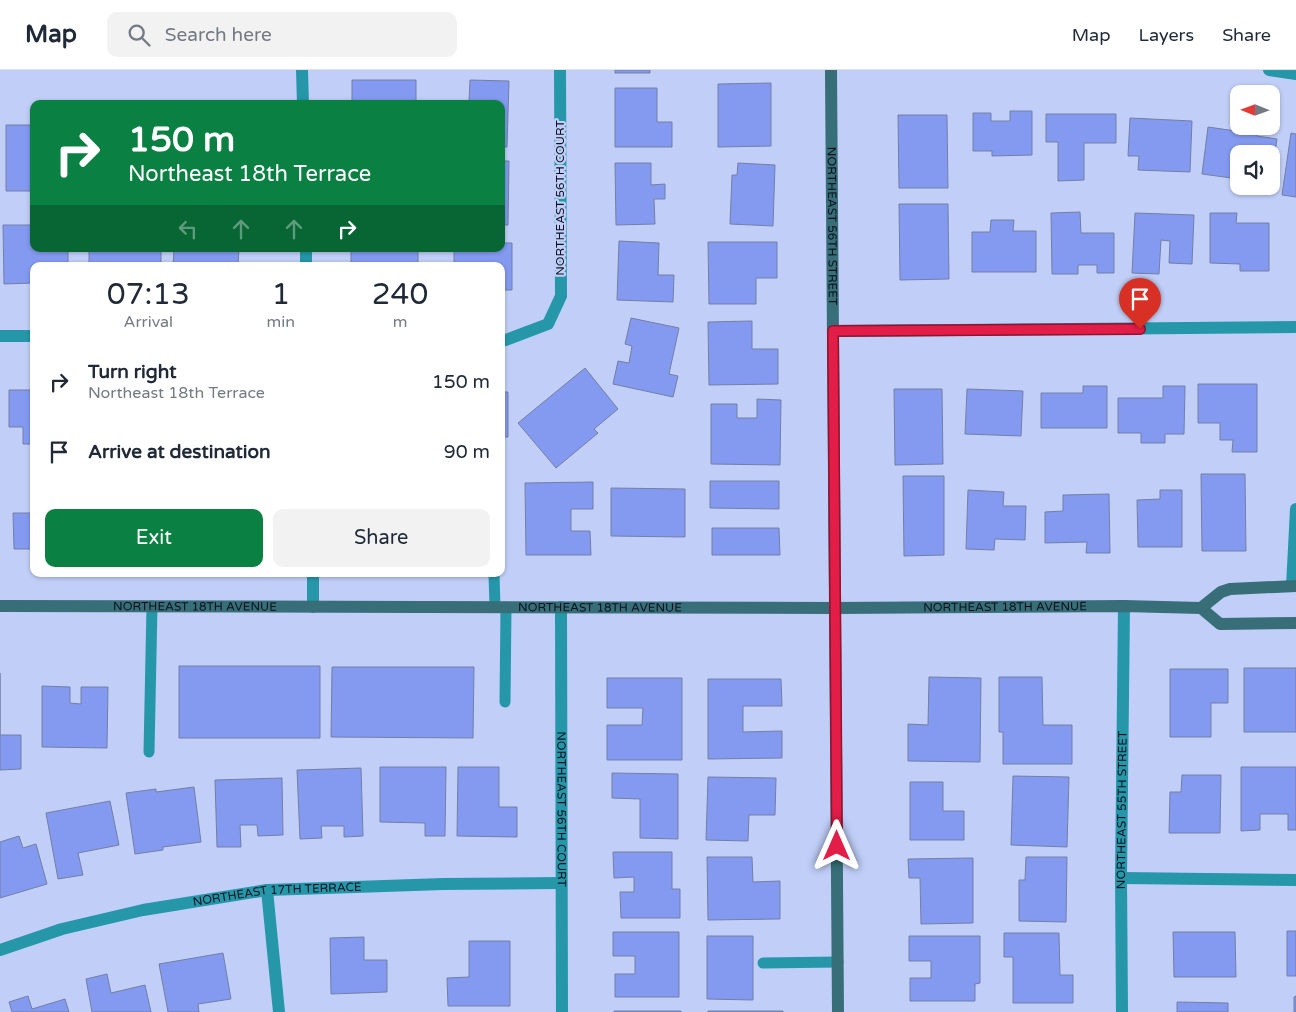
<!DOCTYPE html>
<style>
body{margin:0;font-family:"Varela Round",sans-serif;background:#f2f2f3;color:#1f2937;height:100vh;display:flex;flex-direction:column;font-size:19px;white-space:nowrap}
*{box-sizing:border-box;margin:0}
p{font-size:16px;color:#747a83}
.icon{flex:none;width:28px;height:28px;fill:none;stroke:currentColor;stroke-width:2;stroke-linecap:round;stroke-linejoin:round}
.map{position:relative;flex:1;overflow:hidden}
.panel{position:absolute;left:30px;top:192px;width:475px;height:315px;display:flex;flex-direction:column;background:#fff;border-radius:10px;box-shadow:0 1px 4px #0004}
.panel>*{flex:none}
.hud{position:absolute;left:30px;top:30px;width:475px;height:152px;border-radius:10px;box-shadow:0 1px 4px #0004;background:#0b8043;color:#fff;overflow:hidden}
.needle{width:32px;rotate:271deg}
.controls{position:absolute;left:1230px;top:15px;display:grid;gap:10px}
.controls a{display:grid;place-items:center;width:50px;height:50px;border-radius:10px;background:#fff;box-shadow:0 1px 4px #0004;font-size:25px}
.pin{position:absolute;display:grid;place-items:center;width:42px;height:42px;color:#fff;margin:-51px -21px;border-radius:50% 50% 50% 0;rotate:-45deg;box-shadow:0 0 5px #0007}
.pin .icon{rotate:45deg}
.me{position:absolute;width:55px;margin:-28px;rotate:0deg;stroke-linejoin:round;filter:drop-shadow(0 0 4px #0008)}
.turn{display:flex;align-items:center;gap:18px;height:105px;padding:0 15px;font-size:22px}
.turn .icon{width:65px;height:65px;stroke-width:2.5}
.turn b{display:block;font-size:35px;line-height:42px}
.lanes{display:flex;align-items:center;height:48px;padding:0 15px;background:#0003;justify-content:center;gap:25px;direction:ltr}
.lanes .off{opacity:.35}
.eta{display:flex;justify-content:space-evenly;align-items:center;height:85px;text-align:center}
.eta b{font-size:30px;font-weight:600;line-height:35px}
.button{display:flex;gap:10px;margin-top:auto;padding:10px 15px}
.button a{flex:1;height:58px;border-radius:10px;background:#0b8043;color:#fff;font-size:20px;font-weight:600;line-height:58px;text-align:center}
.button a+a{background:#f2f2f3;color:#1f2937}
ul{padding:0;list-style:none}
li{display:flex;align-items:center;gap:15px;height:70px;padding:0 15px}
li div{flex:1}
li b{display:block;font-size:19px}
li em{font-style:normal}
header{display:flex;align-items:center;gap:30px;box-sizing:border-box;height:70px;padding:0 25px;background:#fff;border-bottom:1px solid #e0e1e3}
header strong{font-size:24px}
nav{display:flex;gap:28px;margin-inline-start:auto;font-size:18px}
.search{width:350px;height:45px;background:#f2f2f3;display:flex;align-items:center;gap:12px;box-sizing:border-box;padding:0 18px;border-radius:10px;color:#747a83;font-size:19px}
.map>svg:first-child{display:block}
</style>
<header>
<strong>Map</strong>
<div class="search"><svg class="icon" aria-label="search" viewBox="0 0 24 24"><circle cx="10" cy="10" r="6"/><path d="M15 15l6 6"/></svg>Search here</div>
<nav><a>Map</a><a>Layers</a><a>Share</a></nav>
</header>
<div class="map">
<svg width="1296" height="942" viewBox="0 0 1296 942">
<rect width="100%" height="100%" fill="#c1cff8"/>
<path fill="#839af0" stroke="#737fa4" d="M615 0H650V3H615Z
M352 10H416V34H352Z
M470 10 509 11 507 77H501V34H459V31H469Z
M771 13V76L718 77V14Z
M615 18H657V52H672V77H615Z
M1010 41H1032V85L992 86V81H973V43H991V51H1010Z
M1046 44H1116V73H1084V110L1058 111V72H1046Z
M898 45H947L948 118H899Z
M1130 48 1192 51 1190 102 1138 100 1139 86H1128Z
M6 55H34V121H6Z
M1208 57 1257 64V66L1277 69 1271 109V84H1239V109L1202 104Z
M1291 63 1296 64V127L1282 125Z
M501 91H509L508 155H501Z
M615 93H651V115L665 114V129H654L655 154 616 155Z
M738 93 775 95 773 156 730 154 732 105H737Z
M1246 116H1270V121L1246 118Z
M899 134H948L949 209 900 210Z
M1080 142 1081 163H1114V203H1097V195H1078V204H1052L1051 143Z
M1135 143 1194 145 1192 194 1169 193 1170 171 1161 170 1159 204 1132 203Z
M1210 143H1237L1236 153H1269V201H1240V194L1210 193Z
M991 150H1014L1013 161H1036V202H972V162H990Z
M3 155H34V179H51V181L68 180V196H34V213L4 214Z
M619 171 659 173 658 205H674L673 232 617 230Z
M708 172H777V208H756V234H709Z
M501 173H512V220H501V196H454V179H501Z
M89 179H161V196H89Z
M174 179H239L238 196H173Z
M351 179H418V196H351Z
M631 248 679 258 669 304 678 306 673 327 613 314 618 291 629 293 632 276 625 274Z
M752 251V279H778V314L709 315 708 252Z
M585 298 618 339 594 359 598 363 556 398 518 353Z
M1198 314H1257V382H1232L1233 370H1220V353H1198Z
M1083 316H1107V358H1041V323H1083Z
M1163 316H1185L1184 364H1165V373H1141V363H1118V328H1163Z
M894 319H942L943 394 895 395Z
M967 319 1023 321 1021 366 965 364Z
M9 320H34V374H23V357H9Z
M501 322H508V367H501Z
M757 329 781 330 780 395 711 394V334H737V348H757Z
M1201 404H1245L1246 481H1202Z
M903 406H944V485L904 486Z
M710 411H779V439L710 438Z
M593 412V439H571V461H590L591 485H526L525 413Z
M611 418 685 419V467L611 466Z
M968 420 1004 422 1003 436H1026L1025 470 995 469 994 480 966 479Z
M1160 420H1182V477H1138L1137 430 1160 429Z
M1109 424 1110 483H1086L1087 472 1045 473V442L1063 441V425Z
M13 443H34V479H14Z
M712 458H779L780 485H712Z
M179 596H320V668H179Z
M332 597H474L473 668 331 667Z
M1244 598H1296V662H1244Z
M1170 599H1228V633H1211V667H1170Z
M0 603V665H21V699L0 700Z
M929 607 981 608 980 692 908 691V654L928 655Z
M999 607H1042L1043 655H1072V694H1003V662H999Z
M607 608H682V690H607V655H642L643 638H607Z
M708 609H781L782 636H743V662L782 661V688L708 689Z
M42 616 70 617V633L81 634V617H108L107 678 42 677Z
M380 697H446L445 766H425V753L380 752Z
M458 697H499V737H517V767L457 766Z
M1241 697H1296V760H1288V744H1260V760L1241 761Z
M361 698 363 766 344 767V756H321L322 768 300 769 297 700Z
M612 703 678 704V769L640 768V729L612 728Z
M1182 705H1221L1220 763H1169L1170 722H1181Z
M1013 706 1069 707 1067 777 1011 775Z
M708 707 776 708 775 745H749L748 771 706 770Z
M282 708 283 765 258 766 257 755H240L241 777H217L215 710Z
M910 712H943V741H964V770H910Z
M194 717 201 772 163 777V780L135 784 126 723 156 719V722Z
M110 731 119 775 78 783 83 805 58 809 46 743Z
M19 766 23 778 36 774 47 814 0 828V772Z
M613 782H672V819H680V848H621L620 822H634V807L614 808Z
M707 787H752L753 812 780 811V849L708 850Z
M1026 787H1067L1066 852 1019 851V810H1025Z
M973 788V853L921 854 920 808H909L908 789Z
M1287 861H1296V906H1287Z
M613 862H679V927H615V904H635V886H613Z
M1173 862H1235L1236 907H1174Z
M1004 863H1059L1060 905H1073V933H1013V887H1004Z
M707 866H753V930L707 929Z
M909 866H980V913L975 914V931H910V908H931V891H909Z
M364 867V890H387V922L331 924 330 868Z
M469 871H510V936H448L447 908 469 907Z
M223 883 231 929 198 934 199 942H168L159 894Z
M107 904 111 923 145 915 151 942H92L86 909Z
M28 926 32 939 65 929 69 942H12L9 932Z
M1296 926V942H1294V927Z
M1177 932 1228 933V942H1177Z
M614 941H681V942H614Z
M708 941H783V942H708Z"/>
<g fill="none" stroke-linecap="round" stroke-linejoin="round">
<path stroke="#2597a9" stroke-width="11" d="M494 504 495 537
M505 632 506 537
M149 682 152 536
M763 893 838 892"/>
<g stroke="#2597a9" stroke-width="12">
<path d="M302 0 303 34"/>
<path d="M1269 0 1296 4"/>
<path d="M306 179V196"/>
<path d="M833 261 1296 257"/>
<path d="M0 266H34"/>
<path d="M501 270H506L548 254 561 226 560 0"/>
<path d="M313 504V537"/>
<path d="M1292 516 1296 439"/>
<path id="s1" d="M561 537 562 942"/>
<path d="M1121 808 1296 810"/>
<path d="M267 820 279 942"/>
<path id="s2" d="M0 880 62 859 143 840 267 820 443 814 560 813"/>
<path id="s3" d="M1122 942 1121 808 1124 536"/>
</g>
<g stroke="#376e78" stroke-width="12">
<path id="s4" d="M831 0 838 942"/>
<path id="s5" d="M0 536 835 538 1124 536 1201 538 1220 554 1296 553"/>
<path d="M1201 538 1221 522 1230 519 1296 516"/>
</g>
</g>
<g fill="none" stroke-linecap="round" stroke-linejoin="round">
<defs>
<path id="route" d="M837 776 833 261 1140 259"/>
</defs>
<use href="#route" stroke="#92132f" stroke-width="12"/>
<use href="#route" stroke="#e11d48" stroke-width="9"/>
</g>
<g text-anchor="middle" stroke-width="4.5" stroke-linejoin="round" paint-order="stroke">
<g font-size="12" fill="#0c101e" stroke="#c1cff8">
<text transform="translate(560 128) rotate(-90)" y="4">NORTHEAST 56TH COURT</text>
<text dy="4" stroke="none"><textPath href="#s4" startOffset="156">NORTHEAST 56TH STREET</textPath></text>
<text dy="4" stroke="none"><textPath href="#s5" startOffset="195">NORTHEAST 18TH AVENUE</textPath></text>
<text dy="4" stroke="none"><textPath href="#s5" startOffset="600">NORTHEAST 18TH AVENUE</textPath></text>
<text dy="4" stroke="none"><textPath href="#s5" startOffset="1005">NORTHEAST 18TH AVENUE</textPath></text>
<text dy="4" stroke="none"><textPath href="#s3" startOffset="202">NORTHEAST 55TH STREET</textPath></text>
<text dy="4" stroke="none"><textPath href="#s1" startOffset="202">NORTHEAST 56TH COURT</textPath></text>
<text dy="4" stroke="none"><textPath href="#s2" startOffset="284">NORTHEAST 17TH TERRACE</textPath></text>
</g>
</g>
</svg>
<div class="controls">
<a><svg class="needle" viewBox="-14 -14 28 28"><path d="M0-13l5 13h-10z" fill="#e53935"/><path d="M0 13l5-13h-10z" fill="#747a83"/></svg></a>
<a><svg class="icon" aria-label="sound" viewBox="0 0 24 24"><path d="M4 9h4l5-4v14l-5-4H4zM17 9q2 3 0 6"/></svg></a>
</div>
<div class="pin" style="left:1140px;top:259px;background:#d93025"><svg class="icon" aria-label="arrive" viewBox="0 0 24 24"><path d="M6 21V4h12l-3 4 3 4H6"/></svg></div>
<svg class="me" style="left:837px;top:776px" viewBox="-20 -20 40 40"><path d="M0-17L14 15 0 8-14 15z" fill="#e11d48" stroke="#fff" stroke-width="4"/></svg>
<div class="hud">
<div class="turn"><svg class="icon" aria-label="right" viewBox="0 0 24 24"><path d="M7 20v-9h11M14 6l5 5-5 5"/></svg><div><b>150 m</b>Northeast 18th Terrace</div></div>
<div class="lanes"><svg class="icon off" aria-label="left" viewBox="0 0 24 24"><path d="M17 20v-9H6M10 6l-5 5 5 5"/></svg><svg class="icon off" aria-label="ahead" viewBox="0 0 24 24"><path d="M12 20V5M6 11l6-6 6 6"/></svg><svg class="icon off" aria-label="ahead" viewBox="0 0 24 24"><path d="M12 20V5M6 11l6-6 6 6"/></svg><svg class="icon" aria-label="right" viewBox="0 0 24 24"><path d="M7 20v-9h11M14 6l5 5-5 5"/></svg></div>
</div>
<section class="panel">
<div class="eta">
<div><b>07:13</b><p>Arrival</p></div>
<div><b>1</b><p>min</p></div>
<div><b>240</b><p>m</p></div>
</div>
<ul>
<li><svg class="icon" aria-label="right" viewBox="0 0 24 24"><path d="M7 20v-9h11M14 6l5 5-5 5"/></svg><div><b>Turn right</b><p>Northeast 18th Terrace</p></div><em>150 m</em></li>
<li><svg class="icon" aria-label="arrive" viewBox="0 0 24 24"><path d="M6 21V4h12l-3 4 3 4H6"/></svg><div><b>Arrive at destination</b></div><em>90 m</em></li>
</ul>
<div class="button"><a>Exit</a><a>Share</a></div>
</section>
</div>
